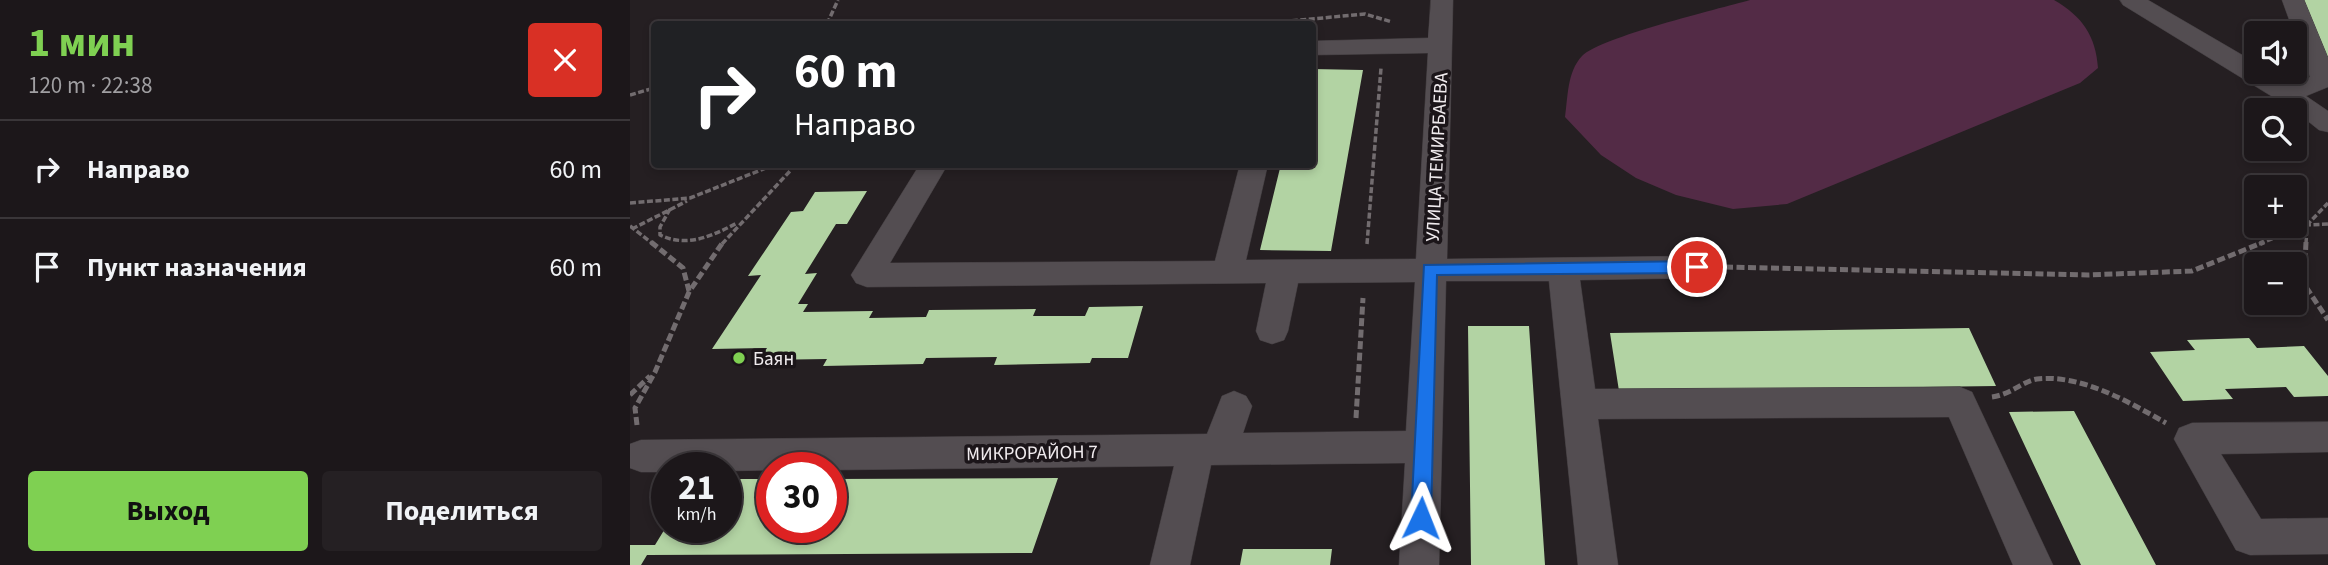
<!DOCTYPE html>
<html lang="ru">
<meta charset="utf-8">
<style>
body{margin:0;font-family:"Source Sans 3",sans-serif;background:#252023;color:#f1f3f6;height:100vh;display:flex;flex-direction:column;font-size:26px;white-space:nowrap}
*{box-sizing:border-box;margin:0}
p{font-size:23px;color:#a09fa2}
.icon{flex:none;width:38px;height:38px;fill:none;stroke:currentColor;stroke-width:2;stroke-linecap:round;stroke-linejoin:round}
.map{position:relative;flex:1;overflow:hidden}
.details{display:flex;flex-direction:column;background:#1c171a;width:630px}
.details>*{flex:none}
.banner{position:absolute;left:21px;top:21px;width:665px;height:147px;border-radius:7px;box-shadow:0 4px 10px #0003,0 0 0 2px #3a3639;background:#202124;color:#fff;overflow:hidden}
.controls{position:absolute;left:1614px;top:21px;display:grid;gap:14px}
.controls a{display:grid;place-items:center;width:63px;height:63px;border-radius:7px;background:#1c171a;box-shadow:0 4px 10px #0003,0 0 0 2px #3a3639;font-size:35px}
.speed{position:absolute;left:21px;top:452px;display:flex;gap:14px;font-size:35px;font-weight:700;text-align:center}
.speed>*{display:grid;place-content:center;width:91px;height:91px;border-radius:50%;background:#1c171a;box-shadow:0 4px 10px #0003,0 0 0 2px #3a3639;line-height:1}
.speed small{font-size:18px;font-weight:400}
.speed .limit{border:10px solid #d22;background:#fff;color:#111}
.pin{position:absolute;display:grid;place-items:center;width:60px;height:60px;color:#fff;margin:-30px;border:4px solid #fff;border-radius:50%;box-shadow:0 2px 7px #0007}
.me{position:absolute;width:77px;margin:-38px;rotate:2deg;stroke-linejoin:round;filter:drop-shadow(0 0 5px #0008)}
.turn{display:flex;align-items:center;gap:24px;height:147px;padding:0 28px;font-size:32px}
.turn .icon{width:91px;height:91px;stroke-width:2.5}
.turn b{display:block;font-size:49px;line-height:60px}
.round{display:grid;place-items:center;flex:none;width:74px;height:74px;border-radius:7px;background:#252023}
.head{display:flex;align-items:center;justify-content:space-between;height:119px;padding:0 28px}
h1{font-size:42px;font-weight:700;line-height:52px;color:#7fd052}
.primary-button{display:flex;gap:14px;margin-top:auto;padding:14px 28px}
.primary-button a{flex:1;height:80px;border-radius:7px;background:#7fd052;color:#111;font-size:28px;font-weight:700;line-height:80px;text-align:center}
.primary-button a+a{background:#252023;color:#f1f3f6}
ul{padding:0;list-style:none}
li{display:flex;align-items:center;gap:21px;height:98px;padding:0 28px;border-top:2px solid #3a3639}
li div{flex:1}
li b{display:block;font-size:26px}
li em{font-style:normal}
main{display:flex;flex:1;min-height:0}
.map>svg:first-child{display:block}
</style>
<main>
<section class="details">
<div class="head"><div><h1>1 мин</h1><p>120 m · 22:38</p></div><a class="round" style="background:#d93025;color:#fff"><svg class="icon" aria-label="close" viewBox="0 0 24 24"><path d="M6 6l12 12M18 6L6 18"/></svg></a></div>
<ul>
<li><svg class="icon" aria-label="right" viewBox="0 0 24 24"><path d="M7 20v-9h11M14 6l5 5-5 5"/></svg><div><b>Направо</b></div><em>60 m</em></li>
<li><svg class="icon" aria-label="arrive" viewBox="0 0 24 24"><path d="M6 21V4h12l-3 4 3 4H6"/></svg><div><b>Пункт назначения</b></div><em>60 m</em></li>
</ul>
<div class="primary-button"><a>Выход</a><a>Поделиться</a></div>
</section>
<div class="map">
<svg width="1698" height="565" viewBox="0 0 1698 565">
<rect width="100%" height="100%" fill="#251f22"/>
<path fill="#532b46" d="M1120 0H1424C1452 16 1466 36 1468 68L1450 83 1157 204 1103 209 1046 195 1006 178 971 155 935 117C938 97 937 72 952 56 971 37 1088 9 1120 0Z"/>
<path fill="#b2d3a3" d="M1672 0H1698V60Z
M682 69 733 70 701 251 630 250 651 164H682Z
M237 191 217 224H206L175 274 187 273 168 304H178L173 312 243 311 239 318 296 317 299 310 406 309 403 316H455L459 307 513 306 498 358H462L460 363 364 365 367 357 296 358 293 364 193 366 197 359 130 360 137 348 82 349 131 275 118 276 161 212 173 211 185 192Z
M838 326H899L915 565H841Z
M1339 328 1366 386 989 391 980 333Z
M1619 338 1627 348 1674 346 1698 376V396L1664 397 1656 387 1595 389 1603 399 1553 401 1520 352 1565 350 1557 340Z
M1444 411 1526 565H1451L1379 412Z
M428 478 402 553 17 555 11 565H0V545H25L36 527H96V479H142V527H201V479Z
M613 549H702L700 565H610Z"/>
<g fill="none" stroke-linecap="round" stroke-linejoin="round">
<defs>
<path id="minor" d="M801 0H823L817 259 1067 256 1078 259 1083 267 1078 275 1067 278 950 280 965 389 1330 387 1342 392 1423 565H1383L1319 417 968 419 988 565H948L919 281H816L809 565H769L775 463 581 465 560 565H520L544 466 201 470V467H142V470L96 471V467H37V472H11L0 468V444L11 440 577 434 592 396 604 391 616 396 622 406 613 433 776 431 785 282 668 283 658 331 654 340 642 344 630 340 626 331 636 283 237 287 226 283 221 275 290 164H318L260 263 585 261 610 164H638L616 260 786 259 798 53 682 55V41L798 38Z
M1490 0H1518L1626 63V72H1639L1659 84 1680 77 1652 0H1674L1698 58V87L1676 96 1698 111V132L1689 130 1664 110 1493 5Z
M1698 422V452L1591 454 1631 519 1698 518V554L1620 555 1606 550 1544 439 1549 428 1562 423Z"/>
</defs>
<use href="#minor" stroke="#403b3e" stroke-width="1"/>
<path stroke="#726c6f" stroke-width="3.5" stroke-dasharray="6 2.5" stroke-linecap="butt" d="M197 24 208 0
M628 24 735 14 762 22
M0 95 24 88
M0 203 60 198 146 164
M40 209 30 227V235C57 248 82 236 107 223
M0 226 23 244
M2 229 57 201
M92 244 160 171 162 164
M737 244 751 68
M1629 244 1677 225 1698 203
M1676 244 1677 225 1698 224"/>
<path stroke="#726c6f" stroke-width="5" stroke-dasharray="8 3.5" stroke-linecap="butt" d="M21 242 53 268 59 291
M1676 242 1674 284 1698 320
M1095 267 1458 275 1562 271 1634 242
M0 395 20 376
M1362 397C1382 394 1393 381 1407 379 1451 374 1499 402 1536 423
M726 418 733 298
M7 425 5 408 25 372 59 292 93 242"/>
<use href="#minor" fill="#534d51" fill-rule="evenodd"/>
</g>
<path fill="#1a73e8" stroke="#114b97" stroke-width="2" d="M1067 261 1075 267 1067 273 807 275 801 518 798 524 791 527 784 524 781 518 794 265Z"/>
<circle fill="#7fd052" stroke="#1b1519" stroke-width="2.5" cx="109" cy="358" r="7"/>
<g text-anchor="middle" stroke-width="7" stroke-linejoin="round" paint-order="stroke">
<g font-size="19" fill="#f0ebee" stroke="#1b1519">
<text transform="translate(806 157) rotate(-87)" y="7">УЛИЦА ТЕМИРБАЕВА</text>
<text transform="translate(402 452) rotate(-1)" y="7">МИКРОРАЙОН 7</text>
</g>
<g font-size="19" fill="#f0ebee" stroke="#1b1519" text-anchor="start">
<text x="123" y="365">Баян</text>
</g>
</g>
</svg>
<div class="controls">
<a><svg class="icon" aria-label="sound" viewBox="0 0 24 24"><path d="M4 9h4l5-4v14l-5-4H4zM17 9q2 3 0 6"/></svg></a>
<a><svg class="icon" aria-label="search" viewBox="0 0 24 24"><circle cx="10" cy="10" r="6"/><path d="M15 15l6 6"/></svg></a>
<a>+</a>
<a>−</a>
</div>
<div class="speed"><div>21<small>km/h</small></div><div class="limit">30</div></div>
<div class="pin" style="left:1067px;top:267px;background:#d93025"><svg class="icon" aria-label="arrive" viewBox="0 0 24 24"><path d="M6 21V4h12l-3 4 3 4H6"/></svg></div>
<svg class="me" style="left:791px;top:518px" viewBox="-20 -20 40 40"><path d="M0-17L14 15 0 8-14 15z" fill="#1a73e8" stroke="#fff" stroke-width="4"/></svg>
<div class="banner">
<div class="turn"><svg class="icon" aria-label="right" viewBox="0 0 24 24"><path d="M7 20v-9h11M14 6l5 5-5 5"/></svg><div><b>60 m</b>Направо</div></div>
</div>
</div>
</main>
